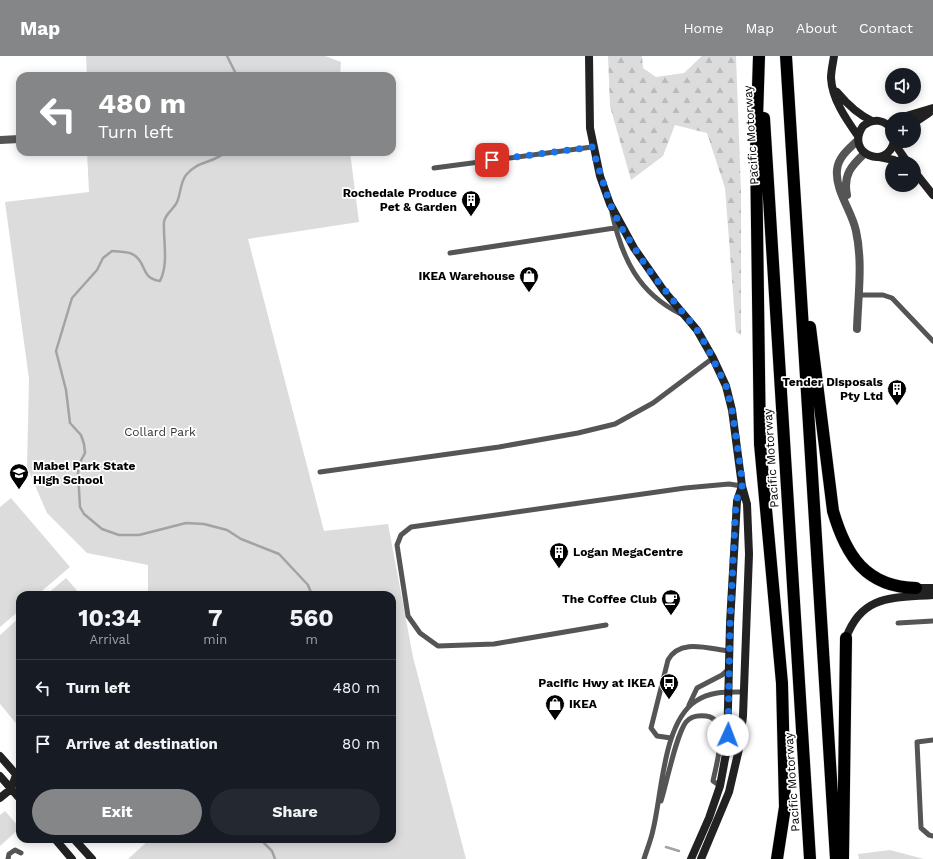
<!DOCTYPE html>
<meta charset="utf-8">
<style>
body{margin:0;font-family:"Work Sans",sans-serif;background:#242831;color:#f1f3f6;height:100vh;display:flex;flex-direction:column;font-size:15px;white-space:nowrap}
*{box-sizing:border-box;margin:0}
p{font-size:13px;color:#9ea1a6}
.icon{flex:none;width:22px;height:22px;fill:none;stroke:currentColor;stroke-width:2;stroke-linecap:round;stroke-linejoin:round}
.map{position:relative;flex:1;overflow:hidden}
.drawer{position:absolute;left:16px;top:535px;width:380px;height:252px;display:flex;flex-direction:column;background:#171b24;border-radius:12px;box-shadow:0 2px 10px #0003}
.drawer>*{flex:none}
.hud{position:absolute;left:16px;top:16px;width:380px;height:84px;border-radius:12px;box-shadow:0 2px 10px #0003;background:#858687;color:#fff;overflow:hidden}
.fabs{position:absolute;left:885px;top:12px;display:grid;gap:8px}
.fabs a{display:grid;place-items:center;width:36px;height:36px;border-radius:50%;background:#171b24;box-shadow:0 2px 10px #0003;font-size:20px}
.pin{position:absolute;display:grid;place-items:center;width:34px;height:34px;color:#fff;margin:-17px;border-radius:8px;box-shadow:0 2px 6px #0006}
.me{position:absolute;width:44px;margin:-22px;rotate:2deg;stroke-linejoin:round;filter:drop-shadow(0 0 3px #0008)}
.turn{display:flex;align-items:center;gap:14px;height:84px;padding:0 16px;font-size:18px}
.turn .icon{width:52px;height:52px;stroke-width:2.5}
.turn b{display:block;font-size:28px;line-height:34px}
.eta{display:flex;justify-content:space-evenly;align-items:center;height:68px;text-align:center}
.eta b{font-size:24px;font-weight:700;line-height:28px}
.button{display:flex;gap:8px;margin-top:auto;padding:8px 16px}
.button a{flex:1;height:46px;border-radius:24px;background:#858687;color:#fff;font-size:16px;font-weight:700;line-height:46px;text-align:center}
.button a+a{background:#242831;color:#f1f3f6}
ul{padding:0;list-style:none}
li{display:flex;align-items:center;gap:12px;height:56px;padding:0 16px;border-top:1px solid #363941}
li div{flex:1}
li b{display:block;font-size:15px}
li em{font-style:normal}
header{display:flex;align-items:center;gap:24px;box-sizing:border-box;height:56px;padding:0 20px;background:#858687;color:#fff}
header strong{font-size:19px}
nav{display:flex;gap:22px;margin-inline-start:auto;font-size:14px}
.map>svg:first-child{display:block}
</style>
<header>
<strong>Map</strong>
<nav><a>Home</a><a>Map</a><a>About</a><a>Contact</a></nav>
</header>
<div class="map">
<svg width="933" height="803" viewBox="0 0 933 803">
<defs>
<pattern id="forest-firs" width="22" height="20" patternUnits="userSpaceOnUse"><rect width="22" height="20" fill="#dcdcdc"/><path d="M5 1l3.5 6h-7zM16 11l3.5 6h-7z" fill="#bbb"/></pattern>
</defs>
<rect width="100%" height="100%" fill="#fff"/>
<path fill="url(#forest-firs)" d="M608 0H642L643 12 656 21 684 17 702 0H736L741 136V279L736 276 725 132 707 77 675 69 663 100 631 124 610 50Z"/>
<path fill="#dcdcdc" d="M86 0H325L341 6 340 20H87Z
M87 96H350L359 166 248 183 324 475 388 468 413 601 466 803H128L150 783H392V539H148V509L87 497 47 457 27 411 29 323 5 146 89 136Z
M11 442 70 511 37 539H20V554L0 571V451Z
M66 522 81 539H46Z
M20 561V672L0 648V579Z
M5 755 20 772 0 790V759Z
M890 794 924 803H859L858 798Z"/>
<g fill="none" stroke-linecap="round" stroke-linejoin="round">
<path stroke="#a3a3a3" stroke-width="2.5" d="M227 0 237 20
M225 96C213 108 198 104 186 119 180 127 181 137 177 146 174 153 165 158 164 166 163 185 169 207 160 225 140 222 147 207 134 199 128 195 119 196 112 195L103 202 97 214 72 242 56 295 66 334 70 367 81 379 84 388 85 397 79 408 78 417 80 451 84 458 102 473 119 479H139L186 467 204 468 227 474 241 483 279 498 308 529 312 539
M260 783 272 795 275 803
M666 791 679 795"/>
<defs>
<path id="highway" d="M759 0 756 94 760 388 782 627 785 751 777 803
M786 0 836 803
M764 62 810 803
M810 271 833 455C846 500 866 531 916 532
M843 803 846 582"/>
</defs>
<use href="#highway" stroke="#dbdbdb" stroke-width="13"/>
<path stroke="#555" stroke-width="5" d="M434 112 592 91
M612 157C622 202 638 237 681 258
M450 197 621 171
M858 239H883L892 242 933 285
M320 416 499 391 578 377 615 368 653 347 713 302
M898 567 933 565
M606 569 494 588 438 590 420 577 408 560 397 489 401 479 411 471 685 432 729 428 742 430
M689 649 697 632 722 619 729 613
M671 682 657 680 651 672 668 604C680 582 709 593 729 595
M933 684 917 686 921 772 929 779 933 780
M661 745C667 726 676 679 686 666 691 660 698 659 706 660 731 663 716 709 713 725L720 730
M8 803 9 798 15 794 21 797
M644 803C647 793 651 784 653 774 662 738 663 666 696 645 711 635 727 636 743 636"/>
<path stroke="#555" stroke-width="8" d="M0 84 20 83
M847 139C843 119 851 110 865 97
M857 273C858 241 863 206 856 175 852 155 835 135 837 114 838 101 849 93 858 84"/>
<path stroke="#222" stroke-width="8" d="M589 0 590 72 600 120 610 148 634 192 664 235 697 274 713 302 726 330 732 354 742 430 747 448 749 498 743 660 739 693 729 736 701 803
M834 0C833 7 831 15 831 22 832 43 846 63 858 80
M837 36C847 48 857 58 872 65
M896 63 933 52
M914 67 929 57
M892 74C885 63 873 62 863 70 844 98 888 115 894 85
M894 87 908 107
M879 101 894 104 898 107
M914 115 933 139
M916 532H933
M846 582C862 538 893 542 933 539
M0 700 20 723
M0 720 20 743
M0 742 11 733 16 719
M55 783 72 803
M74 783 92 803
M691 803 709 762 720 730 727 692 730 567 737 445 742 430"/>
<use href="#highway" stroke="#000" stroke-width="12"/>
</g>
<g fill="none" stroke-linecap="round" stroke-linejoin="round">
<path stroke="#1a73e8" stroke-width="7" stroke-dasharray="0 12.6" d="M492 104 592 91 610 148 621 171 648 213 697 274 706 289 726 330 732 354 741 415 742 430 736 445 730 567 728 679"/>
</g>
<defs>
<symbol id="building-pin" viewBox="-11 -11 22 30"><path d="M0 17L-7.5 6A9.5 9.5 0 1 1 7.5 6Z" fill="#000" stroke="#fff"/><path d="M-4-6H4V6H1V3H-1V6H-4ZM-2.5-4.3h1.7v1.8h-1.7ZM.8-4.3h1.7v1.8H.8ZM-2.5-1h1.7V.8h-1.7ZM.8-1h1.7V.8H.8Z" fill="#fff"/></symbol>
<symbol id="shop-pin" viewBox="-11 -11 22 30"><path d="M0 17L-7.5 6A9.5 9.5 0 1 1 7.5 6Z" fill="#000" stroke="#fff"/><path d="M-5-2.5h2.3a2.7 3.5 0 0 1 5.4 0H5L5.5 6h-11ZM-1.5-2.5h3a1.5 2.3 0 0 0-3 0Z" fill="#fff"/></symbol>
<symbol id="school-pin" viewBox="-11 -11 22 30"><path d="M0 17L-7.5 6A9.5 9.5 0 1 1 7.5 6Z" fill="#000" stroke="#fff"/><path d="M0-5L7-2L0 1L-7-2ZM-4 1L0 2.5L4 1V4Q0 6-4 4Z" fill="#fff"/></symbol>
<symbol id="cafe-pin" viewBox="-11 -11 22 30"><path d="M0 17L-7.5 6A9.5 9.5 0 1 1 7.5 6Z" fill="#000" stroke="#fff"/><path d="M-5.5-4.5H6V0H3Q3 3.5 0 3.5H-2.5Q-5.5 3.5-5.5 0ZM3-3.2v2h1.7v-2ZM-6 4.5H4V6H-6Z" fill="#fff"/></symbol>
<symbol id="bus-pin" viewBox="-11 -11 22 30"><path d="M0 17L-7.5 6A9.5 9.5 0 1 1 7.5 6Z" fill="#000" stroke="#fff"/><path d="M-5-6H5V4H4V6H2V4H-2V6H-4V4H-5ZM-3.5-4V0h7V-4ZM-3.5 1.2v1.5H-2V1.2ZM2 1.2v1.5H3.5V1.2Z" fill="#fff"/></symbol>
</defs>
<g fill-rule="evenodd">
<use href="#building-pin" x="460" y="133" width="22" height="30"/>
<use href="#shop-pin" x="518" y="209" width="22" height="30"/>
<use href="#building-pin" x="886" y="322" width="22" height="30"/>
<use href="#school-pin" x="8" y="406" width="22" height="30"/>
<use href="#building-pin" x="548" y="485" width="22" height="30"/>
<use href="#cafe-pin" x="660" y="532" width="22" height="30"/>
<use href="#bus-pin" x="658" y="616" width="22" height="30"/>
<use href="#shop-pin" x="544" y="637" width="22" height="30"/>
</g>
<g text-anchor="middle" stroke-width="3.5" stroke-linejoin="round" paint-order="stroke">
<g font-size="12" fill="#000" stroke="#fff">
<text transform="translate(751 79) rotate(-94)" y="4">Pacific Motorway</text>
<text transform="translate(771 402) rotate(-94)" y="4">Pacific Motorway</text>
<text transform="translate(792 726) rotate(-94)" y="4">Pacific Motorway</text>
</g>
<g font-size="12" font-weight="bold" fill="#000" stroke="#fff" text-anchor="end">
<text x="457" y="141">Rochedale Produce<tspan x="457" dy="14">Pet &amp; Garden</tspan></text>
<text x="515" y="224">IKEA Warehouse</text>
<text x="883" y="330">Tender Disposals<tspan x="883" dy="14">Pty Ltd</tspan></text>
<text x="33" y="414" text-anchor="start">Mabel Park State<tspan x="33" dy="14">High School</tspan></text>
<text x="573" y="500" text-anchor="start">Logan MegaCentre</text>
<text x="657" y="547">The Coffee Club</text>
<text x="655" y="631">Pacific Hwy at IKEA</text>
<text x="569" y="652" text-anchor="start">IKEA</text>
</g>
<g font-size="12" fill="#333" stroke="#fff">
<text x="160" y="380">Collard Park</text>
</g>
</g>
</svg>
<div class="fabs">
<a><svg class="icon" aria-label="sound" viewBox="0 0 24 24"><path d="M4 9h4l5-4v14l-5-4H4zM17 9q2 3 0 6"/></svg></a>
<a>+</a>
<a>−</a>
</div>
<div class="pin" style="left:492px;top:104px;background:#d93025"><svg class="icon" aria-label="arrive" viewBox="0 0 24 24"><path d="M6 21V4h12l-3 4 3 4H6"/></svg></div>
<svg class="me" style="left:728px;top:679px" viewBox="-20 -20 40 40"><circle r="19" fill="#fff"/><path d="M0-13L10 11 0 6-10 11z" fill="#1a73e8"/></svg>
<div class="hud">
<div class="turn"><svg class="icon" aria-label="left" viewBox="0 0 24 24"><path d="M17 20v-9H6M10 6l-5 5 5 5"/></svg><div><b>480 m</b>Turn left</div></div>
</div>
<section class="drawer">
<div class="eta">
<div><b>10:34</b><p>Arrival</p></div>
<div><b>7</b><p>min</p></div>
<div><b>560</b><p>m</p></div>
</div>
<ul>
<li><svg class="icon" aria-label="left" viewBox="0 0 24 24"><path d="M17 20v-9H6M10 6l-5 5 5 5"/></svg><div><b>Turn left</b></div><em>480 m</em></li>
<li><svg class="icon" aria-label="arrive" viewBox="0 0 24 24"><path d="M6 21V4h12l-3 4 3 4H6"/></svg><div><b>Arrive at destination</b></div><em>80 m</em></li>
</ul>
<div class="button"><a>Exit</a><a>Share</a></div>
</section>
</div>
